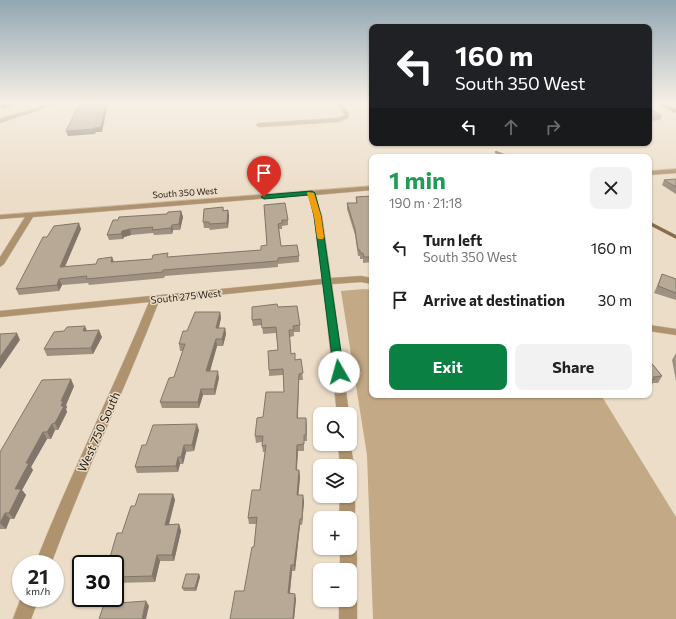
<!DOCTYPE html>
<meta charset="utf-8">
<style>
body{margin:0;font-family:Commissioner,sans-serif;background:#f2f2f2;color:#202124;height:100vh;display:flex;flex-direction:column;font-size:15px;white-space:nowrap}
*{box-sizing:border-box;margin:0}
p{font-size:13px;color:#757577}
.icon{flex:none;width:22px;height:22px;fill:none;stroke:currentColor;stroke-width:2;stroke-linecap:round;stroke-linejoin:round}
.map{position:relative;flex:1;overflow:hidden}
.sheet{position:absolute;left:369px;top:154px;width:283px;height:244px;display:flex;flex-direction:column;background:#fff;border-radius:8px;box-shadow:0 1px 3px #0004}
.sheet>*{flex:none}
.guide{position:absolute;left:369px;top:24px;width:283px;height:122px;border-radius:8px;box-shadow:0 1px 3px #0004;background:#202124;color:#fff;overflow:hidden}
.buttons{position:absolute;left:313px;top:407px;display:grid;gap:8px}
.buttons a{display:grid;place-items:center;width:44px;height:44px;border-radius:8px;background:#fff;box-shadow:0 1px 3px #0004;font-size:20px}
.speed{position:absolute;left:12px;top:555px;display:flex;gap:8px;font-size:20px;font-weight:700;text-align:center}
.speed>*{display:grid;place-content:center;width:52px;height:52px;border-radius:50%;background:#fff;box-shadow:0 1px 3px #0004;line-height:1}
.speed small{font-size:10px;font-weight:400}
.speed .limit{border:2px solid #111;border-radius:6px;background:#fff;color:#111}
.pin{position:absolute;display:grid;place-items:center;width:34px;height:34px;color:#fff;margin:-41px -17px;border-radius:50% 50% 50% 0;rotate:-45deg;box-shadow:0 0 4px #0007}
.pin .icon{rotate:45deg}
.me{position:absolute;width:44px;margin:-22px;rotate:353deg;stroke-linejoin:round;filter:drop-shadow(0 0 3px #0008)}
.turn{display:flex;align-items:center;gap:14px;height:84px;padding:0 20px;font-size:18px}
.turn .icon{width:52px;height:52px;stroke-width:2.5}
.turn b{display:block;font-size:28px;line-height:34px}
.lanes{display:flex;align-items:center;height:38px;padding:0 20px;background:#0003;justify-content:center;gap:20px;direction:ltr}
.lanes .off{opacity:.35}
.round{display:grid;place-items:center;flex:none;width:42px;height:42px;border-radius:8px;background:#f2f2f2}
.overview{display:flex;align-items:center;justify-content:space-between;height:68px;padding:0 20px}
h1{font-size:24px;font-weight:700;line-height:30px;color:#1e9e55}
.cta{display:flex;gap:8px;margin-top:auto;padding:8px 20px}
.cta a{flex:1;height:46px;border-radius:8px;background:#0b8043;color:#fff;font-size:16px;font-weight:700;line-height:46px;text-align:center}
.cta a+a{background:#f2f2f2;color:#202124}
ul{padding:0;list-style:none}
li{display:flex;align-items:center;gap:12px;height:52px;padding:0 20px}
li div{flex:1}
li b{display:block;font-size:15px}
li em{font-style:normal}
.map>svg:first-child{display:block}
</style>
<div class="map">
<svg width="676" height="619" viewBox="0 0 676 619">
<rect width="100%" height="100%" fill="#ecddc8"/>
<path fill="#c3a985" d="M364 289 372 290V395H601L676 517V619H373L367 455 341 291Z"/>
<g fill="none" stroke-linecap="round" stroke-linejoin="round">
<path stroke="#866e4a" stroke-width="2.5" d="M496 152 508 157"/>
<path stroke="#866e4a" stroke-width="3.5" d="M649 223 676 237"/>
<defs>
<path id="street" d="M49 104H57L0 123V119Z
M336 104H341L349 113 348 118 338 122 259 127 256 125 259 123 337 118 344 116V114Z
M676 169V173L649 175V171Z
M372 186V190L315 195 322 216 331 278 361 276 372 278V284L361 282 332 284 349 414H337L323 284 159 301C125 389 84 475 51 564H35C70 475 113 390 149 302L0 317V311L322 279 314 216 308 195 33 217 4 264 0 267V257L25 217 0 219V215Z
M649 325 676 329V335L649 331Z
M350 441 354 466 350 471V466H340L338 444H350Z
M350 490C357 496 356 515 352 523L350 524V518H339L340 496H350Z
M350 541 354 542C358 552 358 566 354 576L350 577V570H340V548H350Z
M350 592 354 594 357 600V619H339V600H350Z
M21 598H39L31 619H13Z"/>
<path id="secondary" d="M658 104H665L676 109V113Z"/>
</defs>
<use href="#street" stroke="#c8bba8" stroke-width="1"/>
<use href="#secondary" stroke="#c8bba8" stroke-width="1"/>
<use href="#street" fill="#ae936e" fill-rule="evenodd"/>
<use href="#secondary" fill="#946d31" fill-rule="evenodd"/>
</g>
<path fill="#9e9181" d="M649 108 662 116 660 120 649 121Z
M676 179V194L662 185 664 180Z
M372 196V262L363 263V259H360V256H358L355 235 347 209V203H356V197Z
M264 205 288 220V225L282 226V229H279L281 246 299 256V262L278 264V267L165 276 164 278 89 285 88 283 62 285 59 291 19 295 16 289 47 237 81 229 65 267 96 264 112 257 114 262 261 250 267 245Z
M223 207 224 211 228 210 229 216 228 228 210 230 209 228H204L203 222Z
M181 211 183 217 180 230H173L172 234 154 235 153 233 131 235 124 237 123 239 109 240 107 235 167 214Z
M662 274 676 279V300L654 293Z
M278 307 300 325V332H294V336L290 337 291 354 295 360 301 359 303 380H299L298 418H306L307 424V441H304V451H298L297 470H299L300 477 298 495 304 501 302 525H300L295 571H292L290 593 296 599 294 619H230L244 591 254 547 256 524H249L248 518 260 490 265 452H263L262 446V442L256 443 255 436 263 417 284 392 283 375 269 376V370L278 350 276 333 263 334 262 325 253 326 252 320Z
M220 312 221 318 219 328H225L226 334 223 346H217L210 371 219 378 215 395H203L199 408H162L160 402 174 377 183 351H180L179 344 187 331Z
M64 331H87L102 337 93 354 47 356 44 349Z
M676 353V381L672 360Z
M649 360 662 376 658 383H653L649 389Z
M74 386 66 405 67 407 66 409 67 412 58 430H55L51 439H47L31 467 33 470 22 490 26 495 14 519H10L6 529H0V452Z
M199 430 194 451 186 452 183 464H180L178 472 137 473 135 467 146 445Z
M173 494 175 500 169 525 179 524 181 531 174 561H160L155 582 115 583V564L122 533 135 506Z
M199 574 200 577 196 591H184L182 588Z"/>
<path fill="#817669" d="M0 104H16L17 105 2 109Z
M106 104H108L102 132H96L95 134 68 136 66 131 94 128Z
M228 210 229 216 228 228 227 223Z
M181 211 183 217 180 230 179 224Z
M79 223 81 229 62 273 60 267Z
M172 225 173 230 172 234 171 228Z
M130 229 131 235 124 237 123 239 121 234 122 231Z
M112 257 114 263 111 262Z
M59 279 62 285 59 291 57 285Z
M220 312 221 318 217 334 216 328Z
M85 326 88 333 83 331Z
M225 328 226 334 223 346 222 339Z
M99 330 102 337 93 354 91 348Z
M17 333 20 340 0 369V357Z
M216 339 217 346 208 378 206 371Z
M218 371 219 378 215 395 214 389Z
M299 374V380L297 425V418Z
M71 379 74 386 66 405 67 407 66 409 67 412 58 430 55 423 61 401Z
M201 389 203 395 199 408 198 402Z
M52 424 55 430 51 439 47 432Z
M197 424 199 430 194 451 192 445Z
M43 432 47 439 31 467 33 470 22 490 26 495 14 519 9 513 15 489 26 463Z
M184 445 186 452 183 464 181 457Z
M297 445 298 451 296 477V470Z
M178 457 180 464 178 472 176 466Z
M299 470 300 477 298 501 297 495Z
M173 494 175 500 167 531 165 525Z
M303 495 304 501 302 525V519Z
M5 513 10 519 6 529 0 523Z
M300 519V525L295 571 294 565Z
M179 524 181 531 174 561 172 555Z
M157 555 160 561 155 582 152 576Z
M291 565 292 571 289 599 288 593Z
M199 574 200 577 196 591 195 588Z
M295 594 296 599 294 619H293Z
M146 601 149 606 146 619H142Z"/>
<path fill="#b8a996" stroke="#817669" d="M88 104H106L101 127 94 128V129L66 131 78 107 87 105Z
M649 108 662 116 649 117Z
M500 156 502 157H478Z
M676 179V187L664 180Z
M372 196V257H364L363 253H360V250H358L355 229 347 203H357L356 197Z
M285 203 288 220H282V223L278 224 281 246 297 245 299 256 278 258V261L163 270V272L86 279 87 276 59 279 57 285 16 289 43 237H47L54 226 79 223 60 267 96 264 98 259 112 257 111 262 152 259 153 255 168 253 167 257 261 250V246L267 245 264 205Z
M223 207V211L228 210 227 223 209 224V222H203L204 209Z
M181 211 179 224 172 225 171 228 152 230 153 227 130 229 122 231 121 234 107 235 113 220H118L119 217 167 214 168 212Z
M662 274 676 279V293L658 286Z
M277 304 278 307 297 306 300 325 293 326 294 330H289L291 354 295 353V360L301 359 303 373 299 374 297 418H306V435H304V444L297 445 296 470H299L297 495H303L302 519H300L294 565H291L288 593 295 594 293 619H230L235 591H244L252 547H254L257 517 248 518 252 490H260L266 445 262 446 263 436H255L257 418 263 417 266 392H284L283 369 269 370 268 351 278 350 276 327 262 328 261 319 252 320V307Z
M195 312H220L216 328H225L222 339H216L206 371H218L214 389H201L198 402H160L169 378 174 377 185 344H179L183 331H187Z
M85 326 83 331 99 330 91 348 44 349 54 332 64 331 67 327Z
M17 333 0 357V334Z
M649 360 662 376 653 377 655 379 649 380Z
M71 379 61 401H63L61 406H64L55 423 52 424 47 432H43L26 463H29L15 489H21L9 513H5L0 523V452L42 380Z
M197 424 192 445H184L181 457H178L176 466 135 467 142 445H146L153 425Z
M139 494H173L165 525 179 524 172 555H157L152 576 115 577V564H108L117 533H122L131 506H135Z
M186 574H199L195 588H182Z
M146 601 142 619H99L104 604Z"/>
<linearGradient id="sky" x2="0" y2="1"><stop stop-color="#92a6b2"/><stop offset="0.54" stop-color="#f6f0e6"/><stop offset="1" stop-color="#f6f0e6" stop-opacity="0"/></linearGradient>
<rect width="676" height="191" fill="url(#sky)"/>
<path fill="#0b8043" stroke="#07532c" d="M312 191 315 193 321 216 344 372 343 375H335L334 372 314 216 309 195 264 199 261 197 264 195Z"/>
<path fill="#f59e0b" d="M308 192 314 193 321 216 324 237 323 239H318L317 237 314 216 307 193Z"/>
<g text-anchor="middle" stroke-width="3" stroke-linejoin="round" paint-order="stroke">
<g font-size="9" fill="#231e16" stroke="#ecddc8">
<text transform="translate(185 193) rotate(-4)" y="3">South 350 West</text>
</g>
<g font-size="10" fill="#231e16" stroke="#ecddc8">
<text transform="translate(186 296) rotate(-6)" y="4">South 275 West</text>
</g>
<g font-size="12" fill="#231e16" stroke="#ecddc8">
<text transform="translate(99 432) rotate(-66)" y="4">West 750 South</text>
</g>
</g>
</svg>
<div class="buttons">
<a><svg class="icon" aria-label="search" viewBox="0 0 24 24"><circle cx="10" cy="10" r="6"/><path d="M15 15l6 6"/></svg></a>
<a><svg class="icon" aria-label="layers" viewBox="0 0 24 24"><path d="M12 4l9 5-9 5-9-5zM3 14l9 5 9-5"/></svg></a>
<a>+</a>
<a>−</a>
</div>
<div class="speed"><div>21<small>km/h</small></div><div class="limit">30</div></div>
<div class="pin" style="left:264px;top:197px;background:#d93025"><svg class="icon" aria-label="arrive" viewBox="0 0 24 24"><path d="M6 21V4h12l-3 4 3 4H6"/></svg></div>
<svg class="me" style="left:339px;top:372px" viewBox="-20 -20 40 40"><circle r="19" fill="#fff"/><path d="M0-13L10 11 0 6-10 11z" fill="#0b8043"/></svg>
<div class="guide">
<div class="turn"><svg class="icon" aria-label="left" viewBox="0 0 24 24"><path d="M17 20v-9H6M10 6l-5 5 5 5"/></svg><div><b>160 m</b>South 350 West</div></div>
<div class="lanes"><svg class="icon" aria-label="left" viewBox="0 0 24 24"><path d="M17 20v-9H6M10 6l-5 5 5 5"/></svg><svg class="icon off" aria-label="ahead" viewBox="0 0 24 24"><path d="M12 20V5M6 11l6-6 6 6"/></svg><svg class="icon off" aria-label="right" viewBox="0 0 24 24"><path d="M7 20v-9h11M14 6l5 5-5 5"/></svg></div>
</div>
<section class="sheet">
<div class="overview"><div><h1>1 min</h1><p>190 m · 21:18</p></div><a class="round"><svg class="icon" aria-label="close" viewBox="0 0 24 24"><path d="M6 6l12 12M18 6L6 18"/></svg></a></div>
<ul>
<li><svg class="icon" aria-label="left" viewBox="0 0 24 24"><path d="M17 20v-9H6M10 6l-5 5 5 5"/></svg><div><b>Turn left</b><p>South 350 West</p></div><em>160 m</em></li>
<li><svg class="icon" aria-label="arrive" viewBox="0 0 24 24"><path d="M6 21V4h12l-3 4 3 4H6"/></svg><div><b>Arrive at destination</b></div><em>30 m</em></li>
</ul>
<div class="cta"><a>Exit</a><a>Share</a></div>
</section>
</div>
